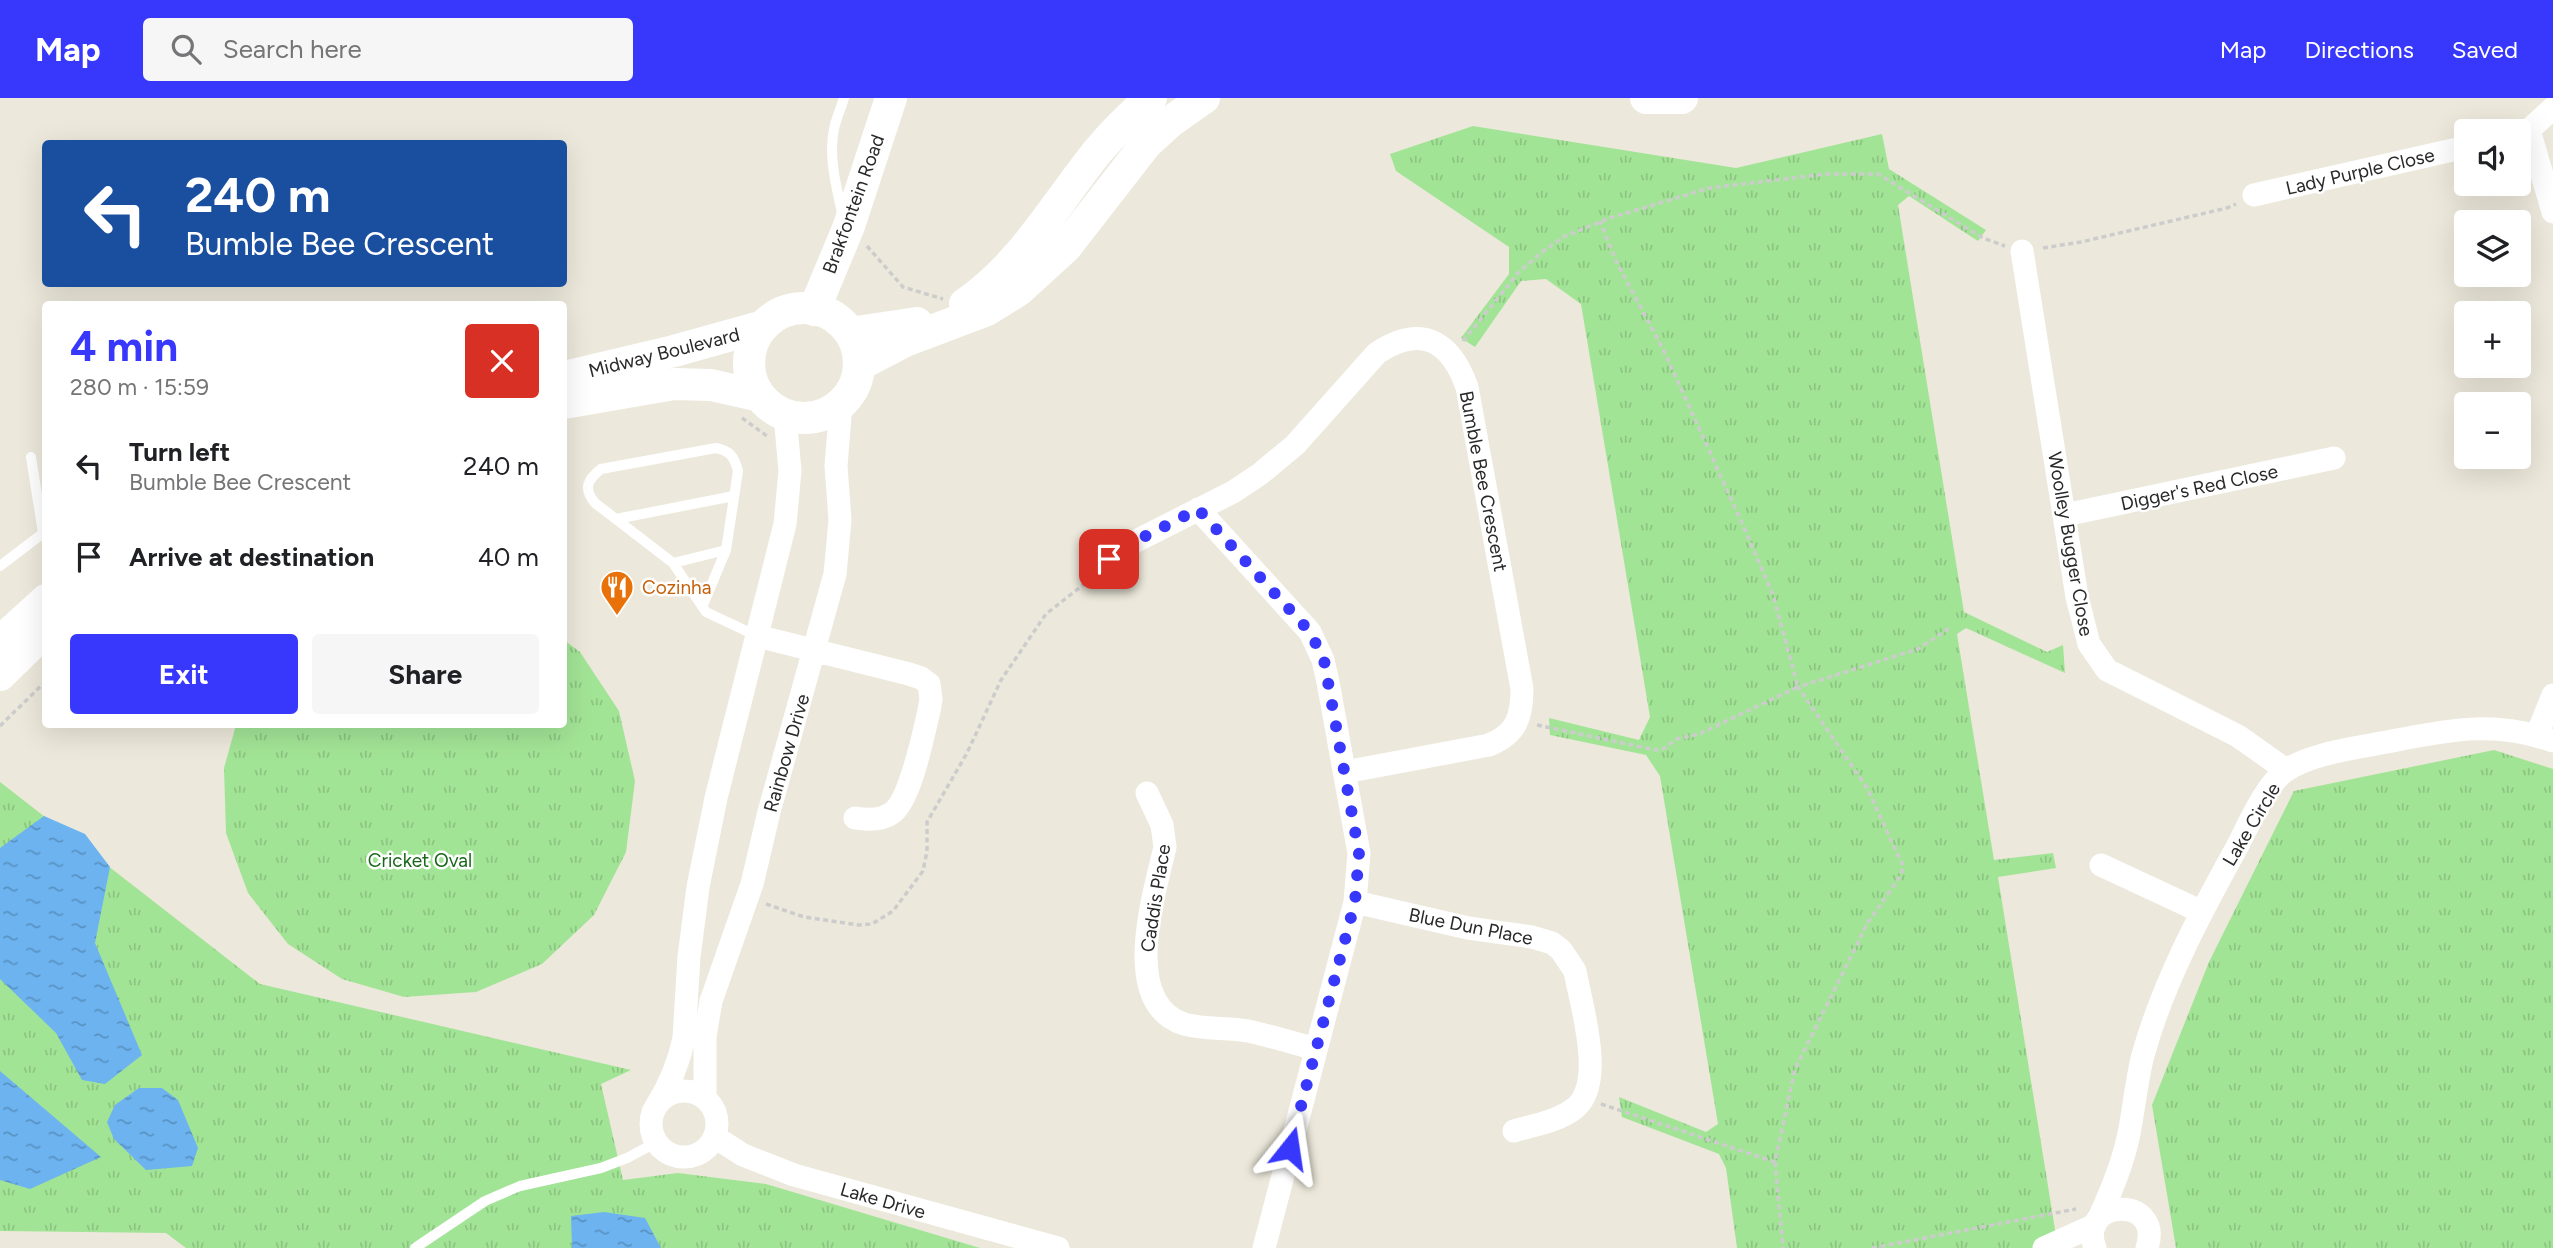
<!DOCTYPE html>
<meta charset="utf-8">
<style>
body{margin:0;font-family:Figtree,sans-serif;background:#f6f6f6;color:#202124;height:100vh;display:flex;flex-direction:column;font-size:26px;white-space:nowrap}
*{box-sizing:border-box;margin:0}
p{font-size:23px;color:#757577}
.icon{flex:none;width:38px;height:38px;fill:none;stroke:currentColor;stroke-width:2;stroke-linecap:round;stroke-linejoin:round}
.map{position:relative;flex:1;overflow:hidden}
.side{position:absolute;left:42px;top:203px;width:525px;height:427px;display:flex;flex-direction:column;background:#fff;border-radius:7px;box-shadow:0 7px 28px #0002}
.side>*{flex:none}
.guide{position:absolute;left:42px;top:42px;width:525px;height:147px;border-radius:7px;box-shadow:0 7px 28px #0002;background:#1a4fa0;color:#fff;overflow:hidden}
.controls{position:absolute;left:2454px;top:21px;display:grid;gap:14px}
.controls a{display:grid;place-items:center;width:77px;height:77px;border-radius:7px;background:#fff;box-shadow:0 7px 28px #0002;font-size:35px}
.pin{position:absolute;display:grid;place-items:center;width:60px;height:60px;color:#fff;margin:-30px;border-radius:14px;box-shadow:0 4px 10px #0006}
.me{position:absolute;width:77px;margin:-38px;rotate:15deg;stroke-linejoin:round;filter:drop-shadow(0 0 5px #0008)}
.turn{display:flex;align-items:center;gap:24px;height:147px;padding:0 28px;font-size:32px}
.turn .icon{width:91px;height:91px;stroke-width:2.5}
.turn b{display:block;font-size:49px;line-height:60px}
.round{display:grid;place-items:center;flex:none;width:74px;height:74px;border-radius:7px;background:#f6f6f6}
.head{display:flex;align-items:center;justify-content:space-between;height:119px;padding:0 28px}
h1{font-size:42px;font-weight:700;line-height:52px;color:#3837fc}
.cta{display:flex;gap:14px;margin-top:auto;padding:14px 28px}
.cta a{flex:1;height:80px;border-radius:7px;background:#3837fc;color:#fff;font-size:28px;font-weight:700;line-height:80px;text-align:center}
.cta a+a{background:#f6f6f6;color:#202124}
ul{padding:0;list-style:none}
li{display:flex;align-items:center;gap:21px;height:91px;padding:0 28px}
li div{flex:1}
li b{display:block;font-size:26px}
li em{font-style:normal}
header{display:flex;align-items:center;gap:42px;box-sizing:border-box;height:98px;padding:0 35px;background:#3837fc;color:#fff}
header strong{font-size:33px}
nav{display:flex;gap:38px;margin-inline-start:auto;font-size:24px}
.search{width:490px;height:63px;background:#f6f6f6;display:flex;align-items:center;gap:18px;box-sizing:border-box;padding:0 24px;border-radius:7px;color:#757577;font-size:26px}
.map>svg:first-child{display:block}
</style>
<header>
<strong>Map</strong>
<div class="search"><svg class="icon" aria-label="search" viewBox="0 0 24 24"><circle cx="10" cy="10" r="6"/><path d="M15 15l6 6"/></svg>Search here</div>
<nav><a>Map</a><a>Directions</a><a>Saved</a></nav>
</header>
<div class="map">
<svg width="2553" height="1150" viewBox="0 0 2553 1150">
<defs>
<pattern id="grass-tufts" width="24" height="20" patternUnits="userSpaceOnUse" patternTransform="scale(1.75)"><rect width="24" height="20" fill="#a2e496"/><path d="M3 7l-1-3M5 7V3M7 7l1-3M15 17l-1-3M17 17v-4M19 17l1-3" fill="none" stroke="#8cc481"/></pattern>
<pattern id="water-ripples" width="26" height="14" patternUnits="userSpaceOnUse" patternTransform="scale(1.75)"><rect width="26" height="14" fill="#6cb3f0"/><path d="M2 4q2-2 4 0t4 0M15 11q2-2 4 0t4 0" fill="none" stroke="#5992c2"/></pattern>
</defs>
<rect width="100%" height="100%" fill="#ece8db"/>
<path fill="url(#grass-tufts)" d="M1473 28 1736 70 1882 36 1889 71 1986 132 1978 143 1909 98 1898 107 1964 514 2047 554 2063 547 2065 575 1966 530 1957 536 1994 762 2053 755 2056 770 1998 779 2058 1150H1737L1726 1070 1719 1056 1622 1019 1619 999 1706 1034 1718 1026 1660 678 1646 657 1550 637 1549 620 1639 642 1650 619 1581 206 1546 181 1521 183 1475 249 1461 240 1509 176V149L1396 73 1390 56Z
M564 542 580 554 619 613 635 683 626 754 594 817 542 866 476 894 404 899 342 881 288 846 248 795 226 735 224 670 236 627 564 626Z
M2494 652 2553 671V1150H2176L2152 1007 2209 864 2294 693Z
M0 684 260 886 631 972 601 986 623 1082 678 1075 766 1086 980 1150H186L166 1135 0 1133Z"/>
<path fill="url(#water-ripples)" d="M44 718 85 736 110 769 95 845 142 957 105 986 82 982 56 935 0 881V750Z
M0 973 101 1059 30 1091 0 1082Z
M139 990H162L178 1002 198 1050 192 1068 146 1072 114 1041 107 1024 115 1007Z
M604 1114 645 1120 661 1150H572L571 1118Z"/>
<g fill="none" stroke-linecap="round" stroke-linejoin="round">
<path stroke="#ccc" stroke-width="3.5" stroke-dasharray="5 3.5" stroke-linecap="butt" d="M867 148 903 189 943 201
M2043 150 2081 144 2227 110 2236 106
M1463 243 1519 174 1542 154 1563 139 1610 120 1709 90 1826 76H1878L1983 140 2005 148
M742 320 767 338
M1537 627 1656 652 1665 650 1676 641 1699 636 1798 589 1773 497 1745 432 1664 253 1616 163 1600 124
M0 628 46 583
M766 806 804 819 858 827 872 826 893 813 923 773 927 753V724L967 655 1001 582 1046 516 1097 476
M1601 1006 1775 1064 1795 971 1867 826 1901 777 1903 768 1867 690 1798 589 1918 551 1951 529
M1775 1064 1783 1150
M1872 1150 2076 1111"/>
<path stroke="#fff" stroke-width="10" d="M843 119C837 91 828 60 834 31 836 21 841 10 844 0
M31 359 43 435
M616 421 734 398
M673 465 726 452
M0 468 46 433
M703 507 726 452 738 373C734 358 730 353 716 350L601 371C587 382 583 391 595 405L673 465 706 514 757 538
M415 1150 485 1103 520 1088 601 1070 627 1060 657 1044"/>
<path stroke="#fff" stroke-width="23" d="M2529 32 2553 114
M2518 35 2529 32 2553 10
M2254 97 2466 49
M2022 153 2077 499 2089 546 2107 572 2238 638 2286 672
M1198 411 1310 534 1323 562 1328 584 1359 755 1355 804 1264 1150
M2065 417 2334 360
M1109 461 1138 442 1233 394 1260 376 1295 347 1377 255C1421 226 1450 242 1467 289L1522 591C1522 620 1516 636 1489 647L1345 674
M757 538 909 576 921 580 929 586 931 601 929 613C923 637 911 701 892 715 882 722 867 722 855 720
M2537 637 2553 597
M1147 695 1162 727 1165 749C1155 794 1119 905 1184 926 1205 932 1227 929 1248 933 1271 938 1294 945 1316 951
M2101 767 2202 814
M1355 804 1468 830 1532 839 1552 845 1561 852 1575 873C1581 907 1606 985 1575 1010 1559 1023 1534 1027 1514 1033
M651 1026a33 33 0 1 1 66 0a33 33 0 1 1-66 0Z
M705 1000V938L711 903 752 786 769 714 835 476 840 422 836 368 841 306
M657 1007C670 986 679 964 684 940L689 859 698 789 716 700 785 426 790 373 785 317
M715 1039 743 1057 794 1077 1058 1150
M2099 1120C2111 1094 2122 1068 2128 1040 2134 1013 2136 984 2143 957 2163 885 2201 814 2237 749 2248 728 2265 688 2285 673 2312 654 2364 649 2397 642 2453 631 2497 623 2553 643
M2044 1150 2095 1127
M2095 1150C2076 1101 2164 1096 2147 1150"/>
<path stroke="#fff" stroke-width="32" d="M1646 0H1682
M965 206C1023 166 1055 106 1098 53 1114 34 1132 16 1151 0
M749 265a55 55 0 1 1 110 0a55 55 0 1 1-110 0Z
M814 212 849 128 891 0
M850 235 917 225
M859 267 905 243 987 212 1019 192 1066 149 1146 46 1170 24 1204 0
M564 279 674 253 764 228
M564 305 674 286 711 287 760 298
M0 544 46 502
M0 577 46 532"/>
</g>
<g fill="none" stroke-linecap="round" stroke-linejoin="round">
<path stroke="#3837fc" stroke-width="12" stroke-dasharray="0 21.6" d="M1109 461 1138 442 1198 411 1310 534 1324 562 1359 755 1355 804 1290 1050"/>
</g>
<defs>
<symbol id="restaurant-pin" viewBox="-11 -11 22 30"><path d="M0 17L-7.5 6A9.5 9.5 0 1 1 7.5 6Z" fill="#e8710a" stroke="#fff"/><path d="M-5-6h1v4h1v-4h1v4h1v-4h1v5L-1.5 .5V6h-2V.5L-5-1ZM5-6V6H3V1.5H1.5Q1.5-4 5-6Z" fill="#fff"/></symbol>
</defs>
<g fill-rule="evenodd">
<use href="#restaurant-pin" x="598" y="470" width="38" height="52"/>
</g>
<g text-anchor="middle" stroke-width="5" stroke-linejoin="round" paint-order="stroke">
<g font-size="19" fill="#292929" stroke="#fff">
<text transform="translate(2360 73) rotate(-13)" y="7">Lady Purple Close</text>
<text transform="translate(853 106) rotate(-70)" y="7">Brakfontein Road</text>
<text transform="translate(664 254) rotate(-14)" y="7">Midway Boulevard</text>
<text transform="translate(1484 383) rotate(79)" y="7">Bumble Bee Crescent</text>
<text transform="translate(2199 389) rotate(-12)" y="7">Digger's Red Close</text>
<text transform="translate(2071 446) rotate(80)" y="7">Woolley Bugger Close</text>
<text transform="translate(786 655) rotate(-74)" y="7">Rainbow Drive</text>
<text transform="translate(2251 726) rotate(-59)" y="7">Lake Circle</text>
<text transform="translate(1155 800) rotate(-81)" y="7">Caddis Place</text>
<text transform="translate(1471 828) rotate(11)" y="7">Blue Dun Place</text>
<text transform="translate(883 1102) rotate(16)" y="7">Lake Drive</text>
</g>
<g font-size="19" fill="#c56008" stroke="#fff" text-anchor="start">
<text x="642" y="496">Cozinha</text>
</g>
<g font-size="19" fill="#1a6719" stroke="#fff">
<text x="420" y="769">Cricket Oval</text>
</g>
</g>
</svg>
<div class="controls">
<a><svg class="icon" aria-label="sound" viewBox="0 0 24 24"><path d="M4 9h4l5-4v14l-5-4H4zM17 9q2 3 0 6"/></svg></a>
<a><svg class="icon" aria-label="layers" viewBox="0 0 24 24"><path d="M12 4l9 5-9 5-9-5zM3 14l9 5 9-5"/></svg></a>
<a>+</a>
<a>−</a>
</div>
<div class="pin" style="left:1109px;top:461px;background:#d93025"><svg class="icon" aria-label="arrive" viewBox="0 0 24 24"><path d="M6 21V4h12l-3 4 3 4H6"/></svg></div>
<svg class="me" style="left:1290px;top:1050px" viewBox="-20 -20 40 40"><path d="M0-17L14 15 0 8-14 15z" fill="#3837fc" stroke="#fff" stroke-width="4"/></svg>
<div class="guide">
<div class="turn"><svg class="icon" aria-label="left" viewBox="0 0 24 24"><path d="M17 20v-9H6M10 6l-5 5 5 5"/></svg><div><b>240 m</b>Bumble Bee Crescent</div></div>
</div>
<section class="side">
<div class="head"><div><h1>4 min</h1><p>280 m · 15:59</p></div><a class="round" style="background:#d93025;color:#fff"><svg class="icon" aria-label="close" viewBox="0 0 24 24"><path d="M6 6l12 12M18 6L6 18"/></svg></a></div>
<ul>
<li><svg class="icon" aria-label="left" viewBox="0 0 24 24"><path d="M17 20v-9H6M10 6l-5 5 5 5"/></svg><div><b>Turn left</b><p>Bumble Bee Crescent</p></div><em>240 m</em></li>
<li><svg class="icon" aria-label="arrive" viewBox="0 0 24 24"><path d="M6 21V4h12l-3 4 3 4H6"/></svg><div><b>Arrive at destination</b></div><em>40 m</em></li>
</ul>
<div class="cta"><a>Exit</a><a>Share</a></div>
</section>
</div>
